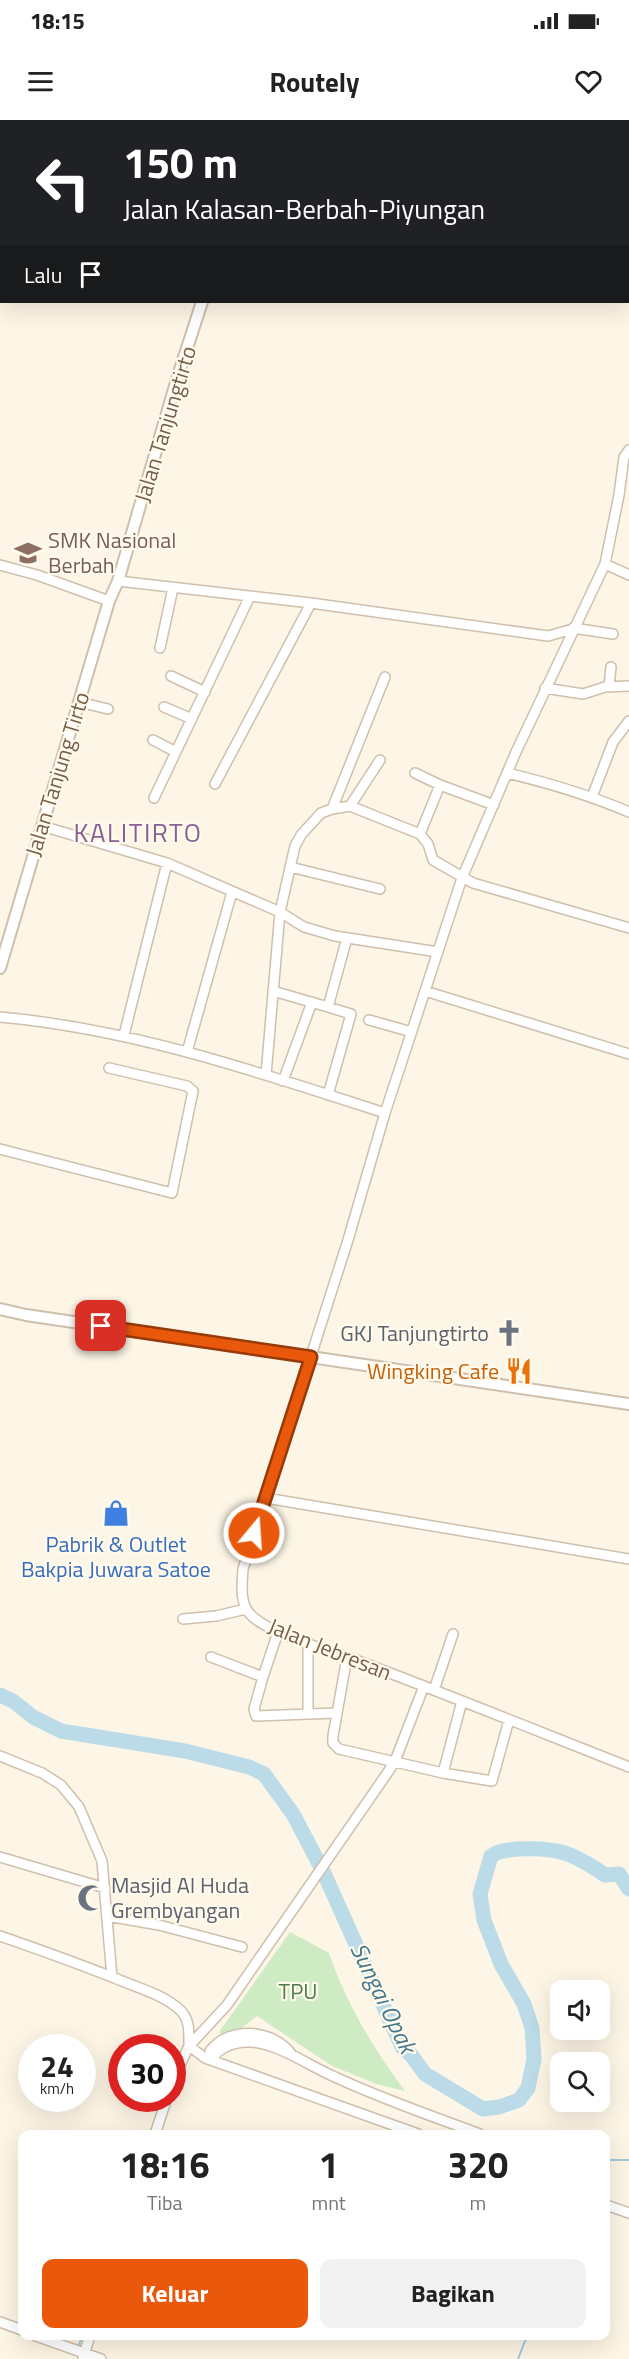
<!DOCTYPE html>
<html lang="id">
<style>
body{margin:0;font-family:"Titillium Web",sans-serif;background:#f2f2f2;color:#222;height:100vh;display:flex;flex-direction:column;font-size:22px;white-space:nowrap}
*{box-sizing:border-box;margin:0}
p{font-size:20px;color:#767676}
.icon{flex:none;width:33px;height:33px;fill:none;stroke:currentColor;stroke-width:2;stroke-linecap:round;stroke-linejoin:round}
.map{position:relative;flex:1;overflow:hidden}
.panel{position:absolute;left:18px;top:2010px;width:592px;height:210px;display:flex;flex-direction:column;background:#fff;border-radius:12px;box-shadow:0 6px 24px #0002}
.panel>*{flex:none}
.guide{position:absolute;left:0px;top:0px;width:630px;height:183px;box-shadow:0 6px 24px #0002;background:#202124;color:#fff;overflow:hidden}
.fabs{position:absolute;left:550px;top:1860px;display:grid;gap:12px}
.fabs a{display:grid;place-items:center;width:60px;height:60px;border-radius:12px;background:#fff;box-shadow:0 6px 24px #0002;font-size:30px}
.speed{position:absolute;left:18px;top:1914px;display:flex;gap:12px;font-size:30px;font-weight:700;text-align:center}
.speed>*{display:grid;place-content:center;width:78px;height:78px;border-radius:50%;background:#fff;box-shadow:0 6px 24px #0002;line-height:1}
.speed small{font-size:15px;font-weight:400}
.speed .limit{border:9px solid #d22;background:#fff;color:#111}
.pin{position:absolute;display:grid;place-items:center;width:51px;height:51px;color:#fff;margin:-26px;border-radius:12px;box-shadow:0 3px 9px #0006}
.me{position:absolute;width:66px;margin:-33px;rotate:18deg;stroke-linejoin:round;filter:drop-shadow(0 0 4px #0008)}
.turn{display:flex;align-items:center;gap:21px;height:126px;padding:0 24px;font-size:27px}
.turn .icon{width:78px;height:78px;stroke-width:2.5}
.turn b{display:block;font-size:42px;line-height:51px}
.then{display:flex;align-items:center;height:57px;padding:0 24px;background:#0003;gap:12px;font-size:22px}
.eta{display:flex;justify-content:space-evenly;align-items:center;height:102px;text-align:center}
.eta b{font-size:36px;font-weight:700;line-height:42px}
.primary-button{display:flex;gap:12px;margin-top:auto;padding:12px 24px}
.primary-button a{flex:1;height:69px;border-radius:12px;background:#ea580c;color:#fff;font-size:24px;font-weight:700;line-height:69px;text-align:center}
.primary-button a+a{background:#f2f2f2;color:#222}
.status{display:flex;justify-content:space-between;align-items:center;height:42px;padding:0 30px;background:#fff;direction:ltr}
.status svg{height:16px;fill:currentColor}
header{display:flex;justify-content:space-between;align-items:center;height:78px;padding:0 24px;background:#fff;font-size:27px;font-weight:700}
.map>svg:first-child{display:block}
</style>
<div class="status"><b>18:15</b><svg viewBox="0 0 49 12"><path d="M0 12V9h3v3zM5 12V6h3v6zM10 12V3h3v9zM15 12V0h3v12zM26 1h20v11H26zM47 4h2v5h-2z"/></svg></div>
<header><svg class="icon" aria-label="menu" viewBox="0 0 24 24"><path d="M4 6h16M4 12h16M4 18h16"/></svg>Routely<svg class="icon" aria-label="heart" viewBox="0 0 24 24"><path d="M12 20l-8-8c-3-5 5-10 8-4 3-6 11-1 8 4z"/></svg></header>
<div class="map">
<svg width="629" height="2239" viewBox="0 0 629 2239">
<rect width="100%" height="100%" fill="#fdf6e6"/>
<path fill="#cfebc4" d="M290 1812 329 1833C346 1883 373 1928 405 1971L376 1964 332 1946 257 1896 243 1907 222 1915 219 1912Z"/>
<g fill="none" stroke-linecap="round" stroke-linejoin="round">
<path stroke="#a0cad9" stroke-width="2" d="M606 2040H629
M78 2228 82 2216
M518 2239 527 2216"/>
<path stroke="#badbe7" stroke-width="15" d="M0 1575 13 1581 33 1597 61 1611 185 1631 249 1647 264 1654 293 1694 323 1751 402 1927 412 1936 425 1954 483 1989 499 1987 519 1980 528 1968 534 1939 532 1908 524 1884 501 1844 484 1800 480 1774 491 1736C499 1730 509 1730 518 1729 558 1727 573 1733 605 1755L619 1754 629 1769"/>
<defs>
<path id="minor" d="M0 17 2 18
M628 85H629
M629 330 624 337 619 375 605 444 516 632 462 758 385 993 348 1120 243 1449C242 1464 239 1485 252 1496 270 1514 334 1532 361 1542 451 1576 540 1612 629 1647
M605 444 629 455
M0 445 37 455 109 481
M118 461 311 483 548 516 573 509
M573 508 613 514
M160 528 173 468
M171 556 205 572
M609 566 611 547
M545 568 583 574 605 567 629 566
M79 582 108 589
M164 587 192 599
M153 620 176 632
M415 653 440 665
M507 653C549 663 589 675 629 692
M215 664 311 483
M592 677 613 622 629 601
M154 678 250 476
M350 686 380 640
M332 689 385 557
M42 706 167 743 280 792 304 807 335 816 438 832
M420 714 440 665 494 685
M290 747 380 769
M273 871 328 887 347 818
M425 871 629 934
M0 897C133 909 258 952 385 993
M369 900 412 912
M124 915 167 743
M187 932 232 772
M266 955 280 792 295 726 301 715 321 693 332 689 350 686 420 714 428 724 433 740 473 763 629 808
M283 961 312 882
M328 975 351 894 328 887
M0 1029 172 1073 193 971 187 966 109 948
M266 1378 629 1439
M183 1499 216 1496 246 1489
M211 1537 263 1557 278 1512
M347 1537 333 1616V1623L339 1629 443 1653 492 1661 509 1600
M263 1557 254 1589 256 1596 336 1593
M434 1570 453 1514
M308 1593V1522
M0 1636 42 1653 61 1665 79 1687 102 1741 112 1857
M443 1653 462 1581
M0 1737 105 1768
M107 1796 159 1805 242 1827
M0 1816C43 1831 85 1846 127 1863 145 1870 167 1877 181 1891 190 1900 189 1914 189 1926
M189 1926 205 1938 418 2014
M210 1931C230 1905 274 1909 292 1935
M211 1940C219 1927 235 1921 251 1922 280 1924 309 1946 335 1957 382 1979 432 1996 480 2014
M172 1962 189 1926 227 1885 388 1652 395 1641 424 1566
M155 2014 167 1978
M606 2085 629 2093
M0 2202 22 2210
M36 2216 101 2239
M83 2237 90 2216"/>
<path id="tertiary" d="M260 2 261 0
M0 848 109 481 118 461 177 259 202 182
M0 1189 26 1195 629 1284"/>
</defs>
<use href="#minor" stroke="#cfbfac" stroke-width="12"/>
<use href="#tertiary" stroke="#cfbfac" stroke-width="14"/>
<use href="#minor" stroke="#fff" stroke-width="9"/>
<use href="#tertiary" stroke="#fff" stroke-width="10"/>
</g>
<g fill="none" stroke-linecap="round" stroke-linejoin="round">
<defs>
<path id="route" d="M101 1206 311 1237 254 1413"/>
</defs>
<use href="#route" stroke="#983908" stroke-width="15"/>
<use href="#route" stroke="#ea580c" stroke-width="10"/>
</g>
<defs>
<symbol id="school-bare" viewBox="-9 -9 18 18"><path d="M0-5L7-2L0 1L-7-2ZM-4 1L0 2.5L4 1V4Q0 6-4 4Z" fill="#8d6e63" stroke="#fffaec" stroke-width="2.5" paint-order="stroke"/></symbol>
<symbol id="church-bare" viewBox="-9 -9 18 18"><path d="M-1.2-6h2.4v3.5h3.3v2.4h-3.3V6h-2.4V-.1h-3.3v-2.4h3.3Z" fill="#6b7280" stroke="#fffaec" stroke-width="2.5" paint-order="stroke"/></symbol>
<symbol id="restaurant-bare" viewBox="-9 -9 18 18"><path d="M-5-6h1v4h1v-4h1v4h1v-4h1v5L-1.5 .5V6h-2V.5L-5-1ZM5-6V6H3V1.5H1.5Q1.5-4 5-6Z" fill="#e8710a" stroke="#fffaec" stroke-width="2.5" paint-order="stroke"/></symbol>
<symbol id="shop-bare" viewBox="-9 -9 18 18"><path d="M-5-2.5h2.3a2.7 3.5 0 0 1 5.4 0H5L5.5 6h-11ZM-1.5-2.5h3a1.5 2.3 0 0 0-3 0Z" fill="#3f7fe0" stroke="#fffaec" stroke-width="2.5" paint-order="stroke"/></symbol>
<symbol id="mosque-bare" viewBox="-9 -9 18 18"><path d="M3.5-4.9A6 6 0 1 0 3.5 4.9A5 5 0 1 1 3.5-4.9Z" fill="#6b7280" stroke="#fffaec" stroke-width="2.5" paint-order="stroke"/></symbol>
</defs>
<g fill-rule="evenodd">
<use href="#school-bare" x="9" y="414" width="38" height="38"/>
<use href="#church-bare" x="490" y="1194" width="38" height="38"/>
<use href="#restaurant-bare" x="500" y="1232" width="38" height="38"/>
<use href="#shop-bare" x="97" y="1374" width="38" height="38"/>
<use href="#mosque-bare" x="72" y="1759" width="38" height="38"/>
</g>
<g text-anchor="middle" stroke-width="4.5" stroke-linejoin="round" paint-order="stroke">
<g font-size="22" fill="#775f4a" stroke="#fffaec">
<text transform="translate(165 304) rotate(-73)" y="8">Jalan Tanjungtirto</text>
<text transform="translate(57 654) rotate(-73)" y="8">Jalan Tanjung Tirto</text>
<text transform="translate(330 1529) rotate(22)" y="8">Jalan Jebresan</text>
</g>
<g font-size="22" fill="#785e54" stroke="#fffaec" text-anchor="start">
<text x="48" y="428">SMK Nasional<tspan x="48" dy="25">Berbah</tspan></text>
</g>
<g font-size="22" fill="#5b616d" stroke="#fffaec" text-anchor="end">
<text x="489" y="1221">GKJ Tanjungtirto</text>
<text x="111" y="1773" text-anchor="start">Masjid Al Huda<tspan x="111" dy="25">Grembyangan</tspan></text>
</g>
<g font-size="22" fill="#c56008" stroke="#fffaec" text-anchor="end">
<text x="499" y="1259">Wingking Cafe</text>
</g>
<g font-size="22" fill="#366cbe" stroke="#fffaec">
<text x="116" y="1432">Pabrik &amp; Outlet<tspan x="116" dy="25">Bakpia Juwara Satoe</tspan></text>
</g>
<g font-size="22" fill="#4c7c42" stroke="#fffaec">
<text x="298" y="1879">TPU</text>
</g>
<g font-size="24" font-style="italic" fill="#43778b" stroke="#fffaec">
<text transform="translate(383 1878) rotate(64)" y="8">Sungai Opak</text>
</g>
<g font-size="26" letter-spacing="1.5" fill="#886193" stroke="#fffaec">
<text x="138" y="722">KALITIRTO</text>
</g>
</g>
</svg>
<div class="fabs">
<a><svg class="icon" aria-label="sound" viewBox="0 0 24 24"><path d="M4 9h4l5-4v14l-5-4H4zM17 9q2 3 0 6"/></svg></a>
<a><svg class="icon" aria-label="search" viewBox="0 0 24 24"><circle cx="10" cy="10" r="6"/><path d="M15 15l6 6"/></svg></a>
</div>
<div class="speed"><div>24<small>km/h</small></div><div class="limit">30</div></div>
<div class="pin" style="left:101px;top:1206px;background:#d93025"><svg class="icon" aria-label="arrive" viewBox="0 0 24 24"><path d="M6 21V4h12l-3 4 3 4H6"/></svg></div>
<svg class="me" style="left:254px;top:1413px" viewBox="-20 -20 40 40"><circle r="17" fill="#ea580c" stroke="#fff" stroke-width="3"/><path d="M0-11L8 9 0 5-8 9z" fill="#fff"/></svg>
<div class="guide">
<div class="turn"><svg class="icon" aria-label="left" viewBox="0 0 24 24"><path d="M17 20v-9H6M10 6l-5 5 5 5"/></svg><div><b>150 m</b>Jalan Kalasan-Berbah-Piyungan</div></div>
<div class="then">Lalu<svg class="icon" aria-label="arrive" viewBox="0 0 24 24"><path d="M6 21V4h12l-3 4 3 4H6"/></svg></div>
</div>
<section class="panel">
<div class="eta">
<div><b>18:16</b><p>Tiba</p></div>
<div><b>1</b><p>mnt</p></div>
<div><b>320</b><p>m</p></div>
</div>
<div class="primary-button"><a>Keluar</a><a>Bagikan</a></div>
</section>
</div>
